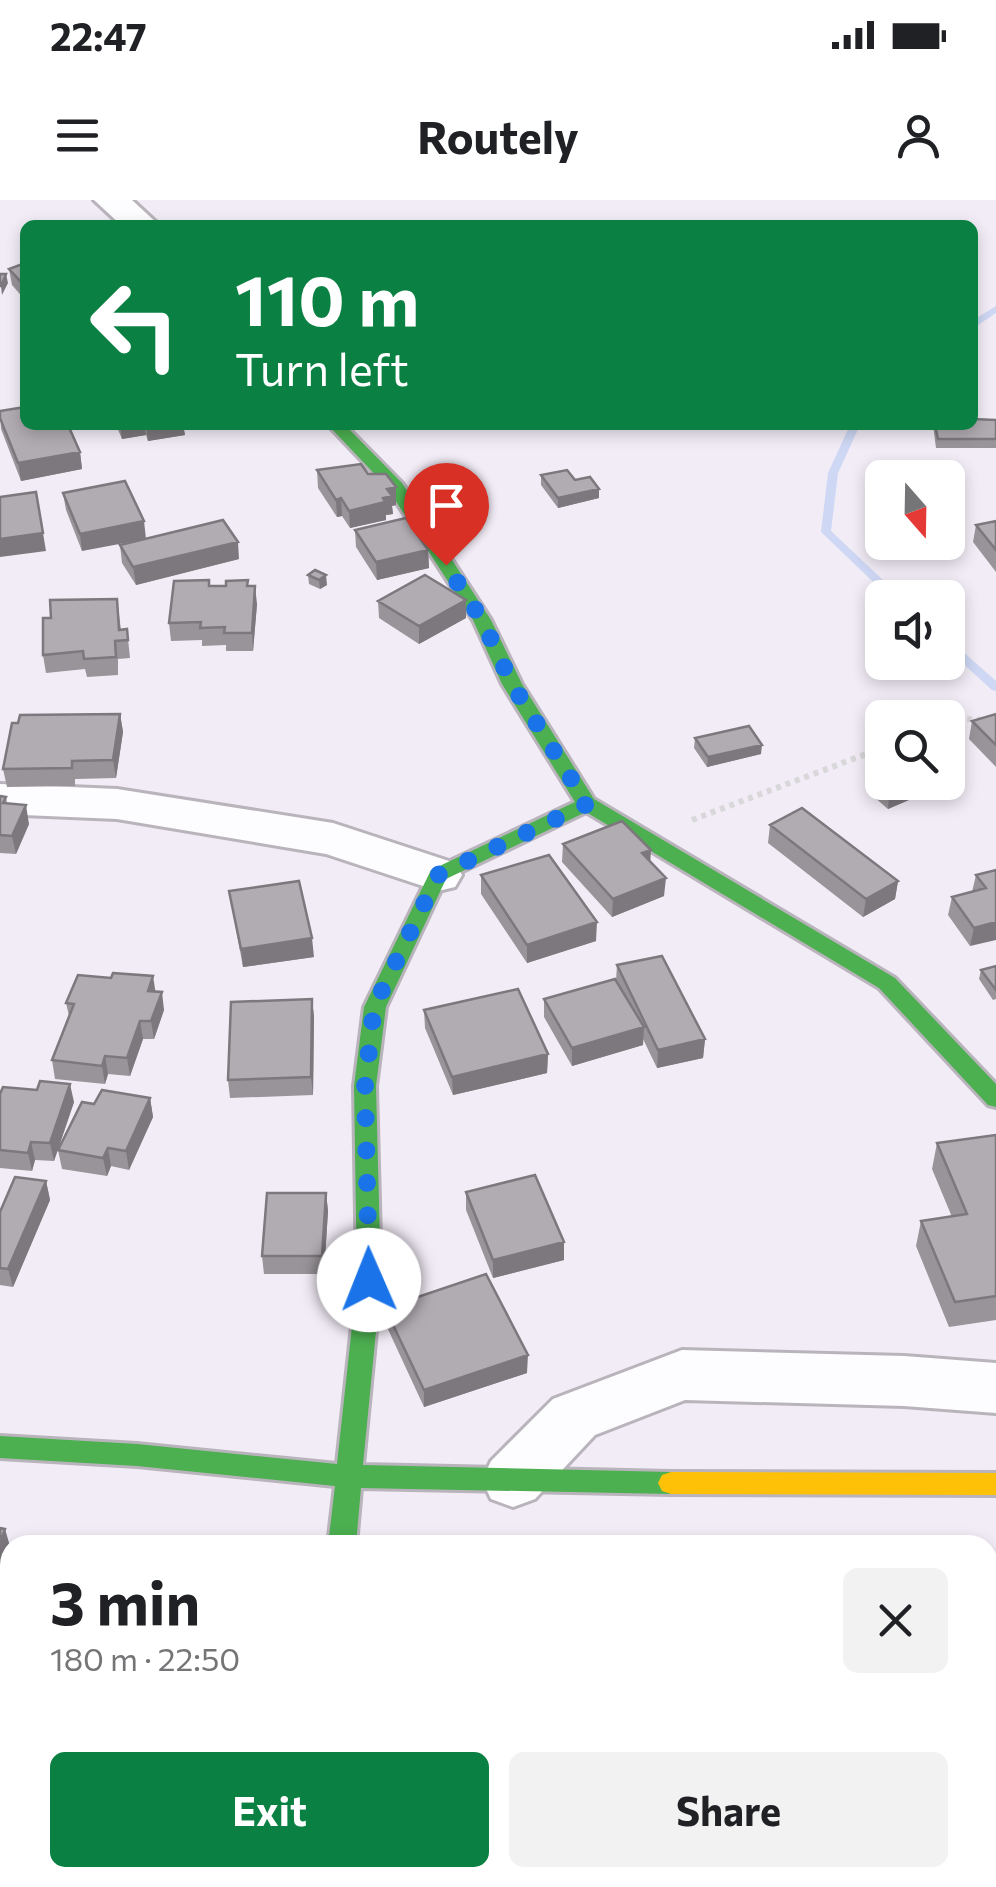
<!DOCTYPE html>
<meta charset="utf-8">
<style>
body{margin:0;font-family:Commissioner,sans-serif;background:#f2f2f2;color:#202124;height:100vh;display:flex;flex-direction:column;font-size:38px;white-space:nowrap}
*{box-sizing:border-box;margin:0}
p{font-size:32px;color:#757577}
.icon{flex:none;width:55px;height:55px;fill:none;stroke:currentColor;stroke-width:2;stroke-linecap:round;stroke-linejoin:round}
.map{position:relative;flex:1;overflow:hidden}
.sheet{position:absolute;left:0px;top:1335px;width:998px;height:352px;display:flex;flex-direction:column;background:#fff;border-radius:30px 30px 0 0;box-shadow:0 5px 15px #0003}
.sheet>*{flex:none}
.banner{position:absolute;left:20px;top:20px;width:958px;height:210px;border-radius:15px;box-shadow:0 5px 15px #0003;background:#0b8043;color:#fff;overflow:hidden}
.needle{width:65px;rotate:160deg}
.tools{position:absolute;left:865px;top:260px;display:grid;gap:20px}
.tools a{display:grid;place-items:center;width:100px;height:100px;border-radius:15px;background:#fff;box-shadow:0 5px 15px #0003;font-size:50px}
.pin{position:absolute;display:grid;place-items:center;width:85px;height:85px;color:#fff;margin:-102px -42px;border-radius:50% 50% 50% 0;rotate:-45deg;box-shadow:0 0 10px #0007}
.pin .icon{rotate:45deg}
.me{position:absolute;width:110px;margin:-55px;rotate:359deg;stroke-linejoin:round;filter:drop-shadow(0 0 8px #0008)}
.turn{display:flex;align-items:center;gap:35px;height:210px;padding:0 50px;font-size:45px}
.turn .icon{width:130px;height:130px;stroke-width:2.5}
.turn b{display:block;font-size:70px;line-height:85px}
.round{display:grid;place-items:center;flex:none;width:105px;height:105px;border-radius:15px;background:#f2f2f2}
.overview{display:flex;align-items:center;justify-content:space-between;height:170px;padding:0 50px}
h1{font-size:60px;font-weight:700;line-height:75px}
.action{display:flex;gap:20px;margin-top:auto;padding:20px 50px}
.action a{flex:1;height:115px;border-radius:15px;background:#0b8043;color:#fff;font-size:40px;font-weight:700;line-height:115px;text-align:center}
.action a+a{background:#f2f2f2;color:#202124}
.status{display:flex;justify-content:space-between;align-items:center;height:70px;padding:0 50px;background:#fff;direction:ltr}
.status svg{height:28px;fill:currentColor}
header{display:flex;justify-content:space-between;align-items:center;height:130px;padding:0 50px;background:#fff;font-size:45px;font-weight:700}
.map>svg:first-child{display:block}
</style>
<div class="status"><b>22:47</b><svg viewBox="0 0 49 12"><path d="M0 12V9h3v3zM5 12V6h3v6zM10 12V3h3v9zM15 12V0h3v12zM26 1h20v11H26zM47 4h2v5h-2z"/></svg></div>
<header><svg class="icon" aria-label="menu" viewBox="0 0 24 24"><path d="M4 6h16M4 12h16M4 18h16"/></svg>Routely<svg class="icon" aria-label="person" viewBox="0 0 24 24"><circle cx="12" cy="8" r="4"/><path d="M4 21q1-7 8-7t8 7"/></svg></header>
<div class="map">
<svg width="996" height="1687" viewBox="0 0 996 1687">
<rect width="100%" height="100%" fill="#f2ecf6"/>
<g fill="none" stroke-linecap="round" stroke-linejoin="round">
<path fill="#ced8f4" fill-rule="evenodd" d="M996 106V113L972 129V121Z
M850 225H860L838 273 831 331 902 398H890L821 332 828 273Z
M948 441 952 442 996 481V491L992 490 948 450Z"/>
<defs>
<path id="street" d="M94 0H132L159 25H121Z
M0 584 117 589 333 623 455 663 462 675 455 687 438 691 326 654 117 619 0 614Z
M682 1150 904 1156 996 1163V1213L904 1206 685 1200 595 1235 535 1299 513 1307 491 1299 482 1280 491 1261 553 1199Z
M293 1678H364L366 1687H294Z"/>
<path id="fast" d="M328 225H345L402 283 491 420 522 484 594 599 895 778 996 884V907L988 905 879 788 586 612 446 679 386 807 376 886 381 1080 363 1265 671 1272 680 1275 684 1283 680 1291 671 1294 361 1288 356 1345H328L335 1286 137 1266 0 1258V1236L137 1244 337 1264 357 1080 354 886 364 807 431 670 575 602 502 484 473 420 386 286Z"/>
<path id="slow" d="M671 1272 996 1273V1295L671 1294 662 1291 658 1283 662 1275Z"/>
</defs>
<use href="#street" stroke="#b9b4bb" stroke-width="6"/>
<use href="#fast" stroke="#b9b4bb" stroke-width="6"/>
<use href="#slow" stroke="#b9b4bb" stroke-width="6"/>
<path stroke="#d8d7d9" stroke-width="6" stroke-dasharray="5 5" stroke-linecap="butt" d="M948 523 958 519 996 520
M692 620 882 548"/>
<use href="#street" fill="#fdfcfe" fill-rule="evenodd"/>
<use href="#fast" fill="#4caf50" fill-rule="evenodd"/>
<use href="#slow" fill="#ffc107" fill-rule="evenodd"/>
</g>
<path fill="#989499" d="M25 56V100L12 85 9 69 23 64 22 57Z
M0 211 80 252 82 269 21 281 1 229Z
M996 220V248H936L933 225H972Z
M116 225H183L185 235 148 241 146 235 122 239Z
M317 270 368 274 396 305 392 306 393 314 386 315V320L350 328 342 316 337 317 318 288Z
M541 275 575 280 599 289V298L558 308 541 285Z
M63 293 144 321 82 351 66 310Z
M996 321V372L973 342 976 325Z
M355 330 428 350 429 368 377 380 356 347Z
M120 345 239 359 136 385 122 363Z
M308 375 327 385 320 389 309 384Z
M248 380V386L257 404 253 451H226V445L202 446V440L171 441 169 423 210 386H226Z
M117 399 121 430 127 429 130 458 118 459V475L87 477 85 469 46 473 43 455 51 418Z
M378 401 466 418 419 444 379 418Z
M120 514 123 532 116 578 75 579V586L7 587 3 569Z
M996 514V567L969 539 972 521Z
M695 538 761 554 707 567 694 548Z
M867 580 939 587 888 609 866 590Z
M0 596 6 597 7 603 29 624 16 654 0 653Z
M770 625 898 681 895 699 863 717 768 643Z
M563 644 664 696 612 717 562 662Z
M996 670 970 746 948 715 952 697 972 692 976 675Z
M481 675 596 741 527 763 481 694Z
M229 691 314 757 243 767Z
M617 765 705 839 703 858 657 868 643 839V845L572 866 544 817V799L616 781Z
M996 766V799L993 800 979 779 981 770Z
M156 791 164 810 154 839H143L130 876 108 874 105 884 55 879 52 860 69 816 66 803Z
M312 799 314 817 313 895 230 898 228 880Z
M424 810 548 854 547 873 453 895 425 828Z
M0 894 74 902 54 961 35 960 32 971 0 968Z
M150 898 153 917 129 970 111 966 107 976 62 969 58 950 94 904Z
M996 935V1120L949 1127 916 1046 921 1021 952 1017 932 969 937 943Z
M46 981 50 1000 13 1087 0 1085V1012Z
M466 992 564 1042V1060L493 1078 466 1010Z
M326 993 328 1011 324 1074H264L262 1056Z
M385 1108 527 1173 424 1207 386 1125Z
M988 1474 996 1475V1582L988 1581Z
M10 1496V1596H0V1497Z
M947 1678H988L996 1687H947Z"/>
<path fill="#7c787d" d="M6 74 8 83 2 95 1 86Z
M120 225H144L146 235 122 239Z
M146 225H183L185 235 148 241Z
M80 252 82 269 21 281 18 263Z
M396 287V305L392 306 393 314 386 315V320L350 328 349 311 383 298 387 289Z
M599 289V298L558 308V298Z
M341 298 342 316 337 317 336 300Z
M144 321 146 339 82 351 80 334Z
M43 333 46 351 0 357V339Z
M238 342 239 359 136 385 133 367Z
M428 350 429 368 377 380 376 362Z
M326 375 327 385 320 389 319 380Z
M255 386 257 404 253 451 252 433Z
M466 400V418L419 444V426Z
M120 514 123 532 116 578 113 560Z
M762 545 761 554 707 567 708 557Z
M929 582H940L939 587 888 609 889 599Z
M26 605 29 624 16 654 12 636Z
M651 650 650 668 642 653Z
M666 678 664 696 612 717 613 699Z
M898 681 895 699 863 717 866 699Z
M597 722 596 741 527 763V745Z
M996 722V740L970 746 974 728Z
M312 738 314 757 243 767 241 749Z
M153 776 156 795 148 791Z
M162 792 164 810 154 839 151 821Z
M312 799 314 817 313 895 311 877Z
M140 821 143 839 130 876 127 858Z
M644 827 643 845 572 866V848Z
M705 839 703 858 657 868 658 850Z
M548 854 547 873 453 895 452 877Z
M105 856 108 874 105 884 102 866Z
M70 884 74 902 54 961 50 943Z
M150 898 153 917 129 970 126 951Z
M31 942 35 960 32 971 28 953Z
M108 948 111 966 107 976 103 958Z
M46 981 50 1000 13 1087 8 1069Z
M326 993 328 1011 324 1074 322 1056Z
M564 1042V1060L493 1078V1060Z
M528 1155 527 1173 424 1207V1190Z
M5 1329 10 1346 0 1375V1343Z"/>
<path fill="#b1acb2" stroke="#7c787d" stroke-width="2.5" d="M25 63V86L9 69Z
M0 74H6L1 86H0Z
M25 207V225H68L80 252 18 263 0 218V211Z
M972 219 996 220V239H938L935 225H972Z
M361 264 368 274H386L396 287 387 289 392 296 383 298 385 302 349 311 341 298 336 300 317 270Z
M567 270 575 280 590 277 599 289 558 298 541 275Z
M125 281 144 321 80 334 63 293Z
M36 292 43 333 0 339V297Z
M406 318 428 350 376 362 355 330Z
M223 320 238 342 133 367 120 345Z
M996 321V350L976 325Z
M315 370 326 375 319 380 308 375Z
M425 375 466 400 419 426 378 401Z
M209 380V386H226V381L248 380 247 386H255L252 433H224L225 427 200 428 201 422 169 423 174 381Z
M117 399 119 430 127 429 128 440 115 441 116 457 84 459 83 451 43 455V418H51L50 400Z
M120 514 113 560 72 561V568L3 569 12 523H18L20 515Z
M996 514V545L972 521Z
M749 526 762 545 708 557 695 538Z
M882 574V582H929L889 599 867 580Z
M0 596 6 597 3 603 26 605 12 636 0 635Z
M802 608 898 681 866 699 770 625Z
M622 621 651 650 642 653 666 678 613 699 563 644Z
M549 655 597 722 527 745 481 675Z
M996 670V722L974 728 952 697 986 688 976 675Z
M299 681 312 738 241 749 229 691Z
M662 756 705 839 658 850 617 765Z
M996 766V790L981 770Z
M113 773 153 776 148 791 162 792 151 821H140L127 858 105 856 102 866 52 860 74 804 66 803 78 775 111 778Z
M615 779 644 827 572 848 544 799Z
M518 789 548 854 452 877 424 810Z
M312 799 311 877 228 880 231 802Z
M40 881 70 884 50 943 31 942 28 953 0 950V894L3 887 37 890Z
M102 890 150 898 126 951 108 948 103 958 58 950 82 902 94 904Z
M996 935V1096L955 1102 921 1021 967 1014 937 943Z
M535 975 564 1042 493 1060 466 992Z
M15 977 46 981 8 1069 0 1068V1012Z
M267 993H326L322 1056H262Z
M486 1074 528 1155 424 1190 385 1108Z
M0 1328 5 1329 0 1343Z
M988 1474 996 1475V1565L988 1564Z
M10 1496V1579L0 1580V1497Z
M988 1621 996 1622V1687H953V1678H988Z"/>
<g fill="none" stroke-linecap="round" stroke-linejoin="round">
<path stroke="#1a73e8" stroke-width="18" stroke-dasharray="0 32.4" d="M369 1080 365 886 374 807 438 675 587 604 512 484 482 420 446 365"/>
</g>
</svg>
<div class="tools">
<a><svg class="needle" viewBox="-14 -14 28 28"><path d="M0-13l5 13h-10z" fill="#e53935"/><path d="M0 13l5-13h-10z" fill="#757577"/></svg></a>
<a><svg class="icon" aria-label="sound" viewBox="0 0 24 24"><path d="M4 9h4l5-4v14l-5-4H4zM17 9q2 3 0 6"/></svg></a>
<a><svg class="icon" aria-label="search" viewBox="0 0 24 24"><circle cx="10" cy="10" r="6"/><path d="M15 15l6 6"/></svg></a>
</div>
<div class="pin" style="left:446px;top:365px;background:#d93025"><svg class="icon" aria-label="arrive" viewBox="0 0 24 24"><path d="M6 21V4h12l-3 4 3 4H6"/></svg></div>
<svg class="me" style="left:369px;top:1080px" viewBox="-20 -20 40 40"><circle r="19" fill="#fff"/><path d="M0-13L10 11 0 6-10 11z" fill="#1a73e8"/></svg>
<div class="banner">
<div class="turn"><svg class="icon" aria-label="left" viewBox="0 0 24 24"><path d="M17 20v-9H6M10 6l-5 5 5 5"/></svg><div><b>110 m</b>Turn left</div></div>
</div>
<section class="sheet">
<div class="overview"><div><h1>3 min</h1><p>180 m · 22:50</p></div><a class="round"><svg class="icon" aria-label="close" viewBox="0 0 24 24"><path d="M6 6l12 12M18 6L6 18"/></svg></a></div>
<div class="action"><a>Exit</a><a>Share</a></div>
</section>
</div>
